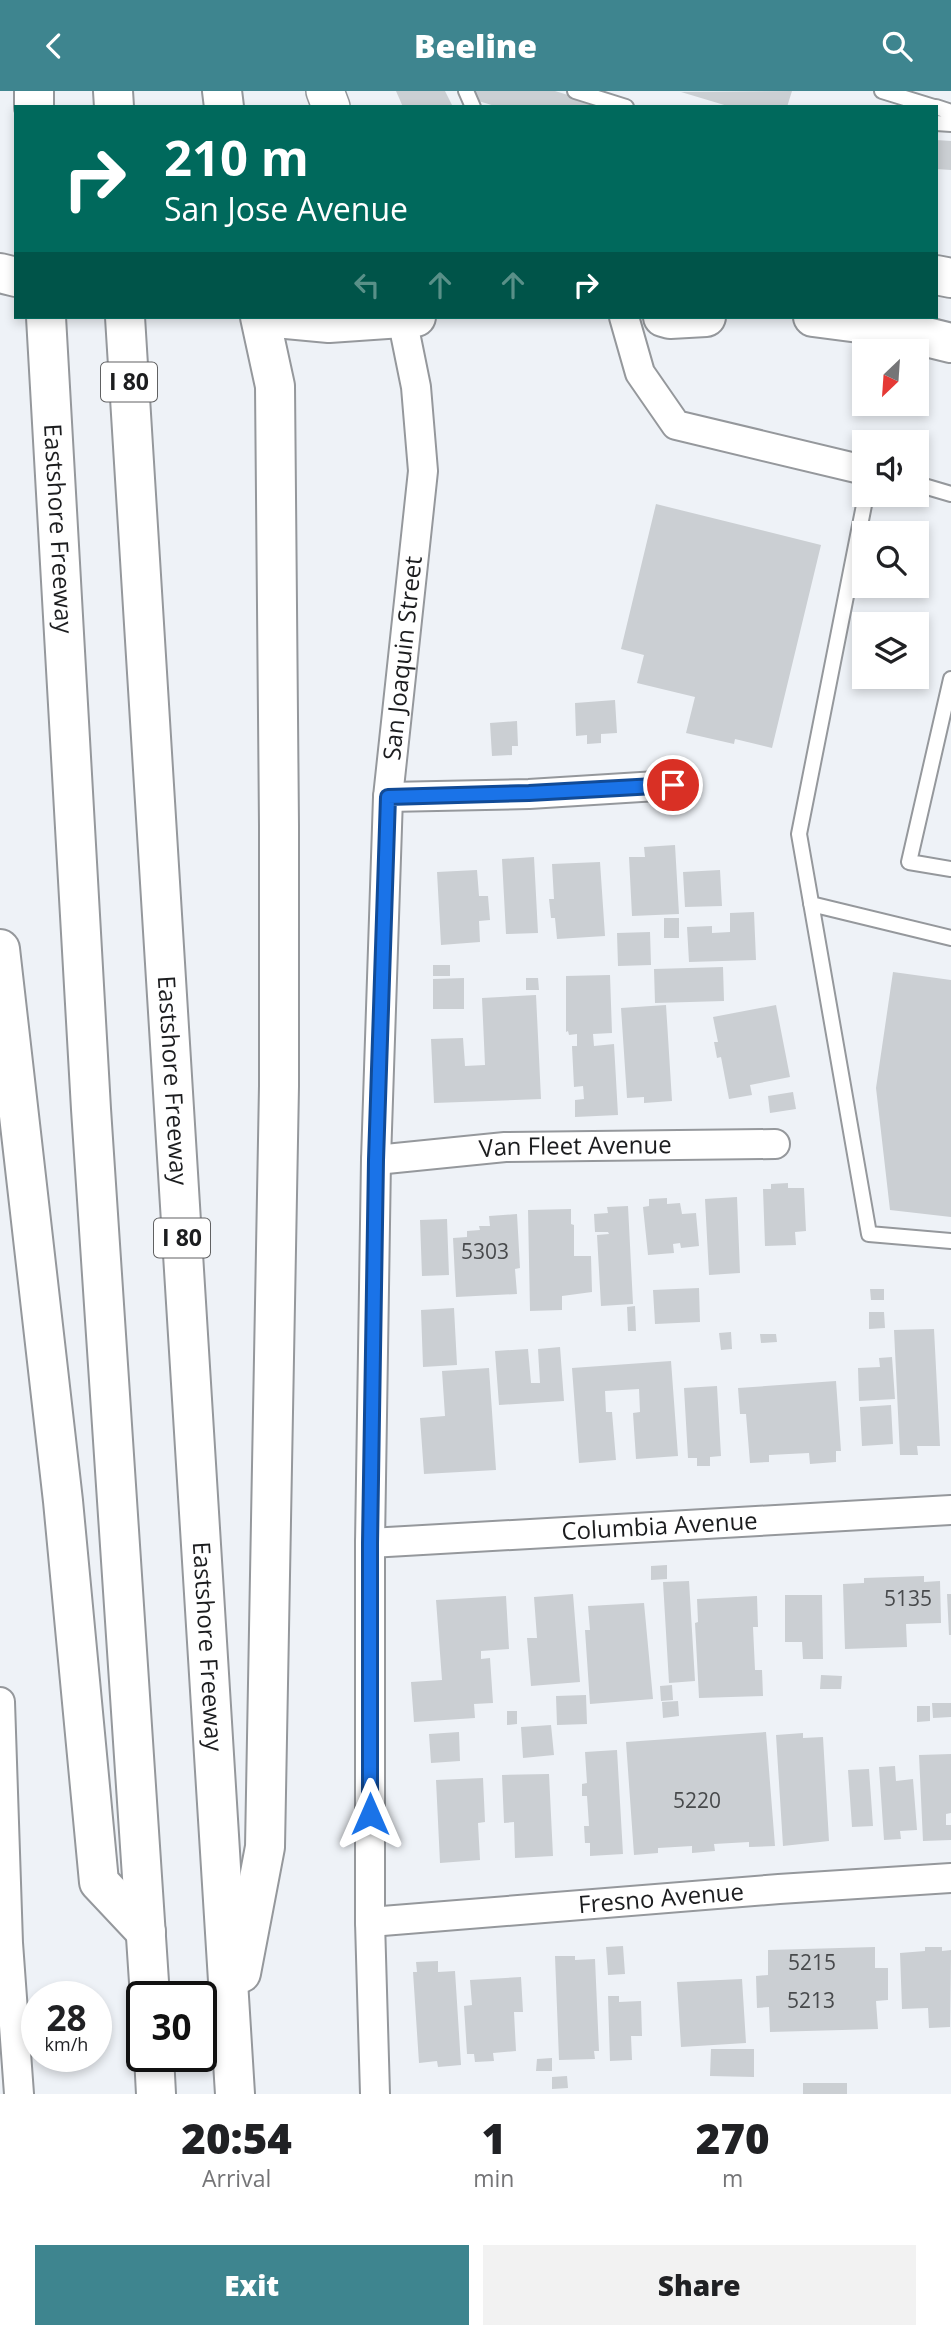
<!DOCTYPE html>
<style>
body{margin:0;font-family:"Open Sans",sans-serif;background:#f2f2f2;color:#202124;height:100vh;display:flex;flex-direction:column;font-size:26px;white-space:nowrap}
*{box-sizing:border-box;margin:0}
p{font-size:23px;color:#757577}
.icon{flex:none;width:38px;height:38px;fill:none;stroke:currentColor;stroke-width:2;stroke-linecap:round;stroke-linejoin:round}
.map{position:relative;height:2003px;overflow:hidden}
.sheet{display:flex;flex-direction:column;background:#fff;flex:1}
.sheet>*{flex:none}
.banner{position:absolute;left:14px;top:14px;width:924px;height:214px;border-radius:0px;box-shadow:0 4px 10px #0003;background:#00695c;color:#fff;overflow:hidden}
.needle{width:46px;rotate:205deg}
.buttons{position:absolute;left:852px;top:248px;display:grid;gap:14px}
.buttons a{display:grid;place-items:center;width:77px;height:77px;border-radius:0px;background:#fff;box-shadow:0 4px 10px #0003;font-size:35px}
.speed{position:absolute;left:21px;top:1890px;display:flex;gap:14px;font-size:35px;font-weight:700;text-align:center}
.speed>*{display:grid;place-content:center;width:91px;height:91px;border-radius:50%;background:#fff;box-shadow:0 4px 10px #0003;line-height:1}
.speed small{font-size:18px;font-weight:400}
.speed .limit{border:4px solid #111;border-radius:10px;background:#fff;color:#111}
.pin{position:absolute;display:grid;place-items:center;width:60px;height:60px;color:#fff;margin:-30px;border:4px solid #fff;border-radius:50%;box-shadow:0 2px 7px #0007}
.me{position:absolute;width:77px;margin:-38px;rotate:0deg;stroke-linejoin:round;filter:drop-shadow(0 0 5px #0008)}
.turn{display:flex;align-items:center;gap:24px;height:147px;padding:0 35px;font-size:32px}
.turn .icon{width:91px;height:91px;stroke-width:2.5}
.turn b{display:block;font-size:49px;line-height:60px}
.lanes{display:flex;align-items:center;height:66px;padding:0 35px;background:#0003;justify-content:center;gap:35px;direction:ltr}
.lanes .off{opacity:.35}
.eta{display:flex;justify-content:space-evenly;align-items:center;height:119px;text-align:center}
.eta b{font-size:42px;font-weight:800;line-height:49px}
.cta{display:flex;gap:14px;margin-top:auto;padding:14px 35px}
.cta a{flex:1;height:80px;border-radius:0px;background:#3e858f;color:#fff;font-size:28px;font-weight:800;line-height:80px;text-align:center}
.cta a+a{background:#f2f2f2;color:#202124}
header{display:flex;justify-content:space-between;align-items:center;height:91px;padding:0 35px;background:#3e858f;color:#fff;font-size:32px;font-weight:800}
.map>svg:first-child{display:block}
</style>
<header><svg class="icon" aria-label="back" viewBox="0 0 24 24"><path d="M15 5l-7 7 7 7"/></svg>Beeline<svg class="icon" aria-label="search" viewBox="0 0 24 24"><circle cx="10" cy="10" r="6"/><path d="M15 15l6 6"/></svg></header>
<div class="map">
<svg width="951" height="2003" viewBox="0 0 951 2003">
<rect width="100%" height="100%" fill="#eef2f7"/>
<path fill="#cbcfd3" d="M396 0H445L453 16H403Z
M474 0H555L604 15 498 16 472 8Z
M792 0 787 16H731L681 1Z
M936 49 951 50V79L936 78Z
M656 413 821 454 772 657 735 648 734 653 686 642 695 606 637 592 644 564 621 558Z
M615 609 617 642 601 643V652L587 653V644L576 645 575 612Z
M517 630 518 655H512V664L492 665 490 632Z
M675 754 679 823 632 825 629 766H645L644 756Z
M534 766 538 842 506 843 502 768Z
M600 771 605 845 557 848 555 827H551L549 808H554L552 773Z
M477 779 479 805H488L490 829 479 830 480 851 441 854 437 781Z
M720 779 722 815 685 816 683 781Z
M754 821 756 869 689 871 687 836 712 835V842L730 841V822Z
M664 827H679V847H664Z
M650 841 651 874 618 875 617 842Z
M433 874H450V885H433Z
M723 876 724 910 655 912 654 878Z
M893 881 951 889V1126L890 1119 876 997Z
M610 884 612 942 593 943 594 955 614 953 618 1024 575 1026V1009L584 1008 583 995 574 996 572 955H577V943L569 944 568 940 566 941V885Z
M464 887V918H433V888Z
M526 887H538L539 899H526Z
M536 904 541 1008 434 1012 431 948 463 947 465 975 485 974 482 907Z
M666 914 672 1010 644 1012V1006L627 1007 621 917Z
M776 914 790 986 750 994 752 1004 729 1008 721 966 717 967 714 951H718L713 926Z
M793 1001 796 1018 770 1022 768 1005Z
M788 1092V1097H804L806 1140 795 1141 796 1154 765 1155 763 1098H771V1093Z
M737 1106 740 1182 709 1184 705 1108Z
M667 1107V1113L680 1112 682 1123 696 1122 699 1155 681 1157 680 1152 673 1153 674 1162 648 1164 643 1116 649 1115V1108Z
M628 1115 633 1213 601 1215 597 1144 609 1143 608 1141H595L594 1123 608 1122 607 1116Z
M571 1118V1133L574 1134V1165H591L592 1201 562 1205V1219L530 1220 528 1119Z
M517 1123 520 1177 515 1178 517 1203 456 1206 453 1147 467 1146V1140L480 1139 479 1135H490L489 1125Z
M447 1128 449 1184 422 1185 420 1129Z
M699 1197 700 1231 655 1233 653 1199Z
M870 1198H884V1209H871Z
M635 1215 636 1240H628L627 1216Z
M454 1217 457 1274 423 1276 421 1219Z
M869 1221H884L885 1237 869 1238Z
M934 1238 940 1355H917L918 1364H900L894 1239Z
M731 1241 732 1258 721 1259 719 1242Z
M760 1243H776L777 1251 761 1252Z
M560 1256 564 1310 499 1314 495 1260 528 1258 531 1292H540L538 1258Z
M892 1266 895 1308 859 1310 858 1277 880 1276 879 1267Z
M671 1270 678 1365 636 1368 633 1322 640 1321 639 1298 605 1300 606 1321H612L616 1369 579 1372 572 1277Z
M489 1277 496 1379 424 1383 420 1327 445 1325 442 1280Z
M836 1290 841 1360H836V1371L810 1373 809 1362 769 1364V1371L750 1372 746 1323H740L738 1297Z
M717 1295 721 1365 710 1366V1375H697V1367H688L684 1297Z
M891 1314 893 1353 862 1355 860 1316Z
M667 1474V1488L651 1489V1475Z
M924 1485V1491L940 1490 941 1532 906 1533 907 1556 845 1558 843 1493 864 1492V1487Z
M689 1490 695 1590 669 1592 663 1491Z
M573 1503 580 1591 531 1595 527 1547H537L534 1506Z
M947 1503H951V1544H949Z
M785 1504H822L823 1568H803L802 1551H785Z
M506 1505 509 1558 481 1560V1568L490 1567 493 1612 474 1613 475 1627 414 1631 411 1591 442 1589 436 1509Z
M757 1505 758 1536H753L755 1579H762L763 1605 699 1607 695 1532 698 1531 697 1508Z
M644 1512 653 1608 590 1613 585 1539H590L588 1515Z
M821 1584 842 1585 841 1598H820Z
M672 1594 673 1609 661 1610 660 1595Z
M586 1604 587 1633 557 1634 556 1605Z
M678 1610 679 1625 663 1627 662 1611Z
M932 1612H951V1626L933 1627Z
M917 1615H930V1630L917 1631Z
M507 1620H517V1633L507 1634Z
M551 1634 554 1664 523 1667 521 1636Z
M459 1641 460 1670 431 1672 429 1643Z
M766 1641 775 1755 749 1756V1751L714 1753 715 1760 692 1762V1755L658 1757V1762L634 1764 626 1651Z
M803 1642V1647L823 1646 829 1750 783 1755 776 1644Z
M617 1659 623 1763 590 1765V1752H585L584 1735H589L587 1705H582V1693L587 1692 585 1661Z
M951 1663V1722L946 1723V1734H951V1749L923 1750 919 1664Z
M895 1675 896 1690 913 1688 917 1739 900 1740 901 1748 884 1749 879 1676Z
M869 1678 873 1735 852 1736 848 1679Z
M549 1683 553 1765 515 1767 514 1731 504 1732 502 1684Z
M483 1687 485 1731 478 1732 480 1769 440 1772 436 1689Z
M623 1855 625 1883 608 1884 606 1856Z
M875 1856V1877H888V1909L876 1910 878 1938 770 1941 769 1916 757 1917 756 1885 768 1884V1859Z
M925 1856H942V1860L951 1859 950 1936 929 1937 928 1917 902 1918 900 1862 925 1860Z
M555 1865H575V1869L595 1868 599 1960H594L595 1968 559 1969Z
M438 1870V1881L455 1880 461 1974 438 1976 437 1970 419 1972 413 1881H417L416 1871Z
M521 1886 523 1921H514L516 1960 493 1962 494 1970 475 1971 474 1963H467L464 1915 472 1914 470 1889Z
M742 1888 746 1952 681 1956 677 1891Z
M608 1905H619V1911L641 1910 642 1945H631L632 1969 610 1970Z
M711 1958H754V1986L710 1985Z
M552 1967V1980H536L537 1968Z
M567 1985 568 1997 552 1998V1986Z
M803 1992H847V2003H803Z"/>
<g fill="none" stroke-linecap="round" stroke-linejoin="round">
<defs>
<path id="service" d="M466 0 473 16
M575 0 626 16
M882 0 934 16
M936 16 951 21
M936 32 951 33
M917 393 951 403
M866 404 799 743 869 1143 951 1150
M951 588 909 771 951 778
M811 813 951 847"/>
<g id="minor">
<path d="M624 226 640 282 676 334 864 379"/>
<path d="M388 706 529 703 673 694"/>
<path id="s1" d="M376 1069 505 1056 775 1053"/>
<path id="s2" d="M370 1452 951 1419"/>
<path d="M0 1611 8 1852 19 2003"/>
<path id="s3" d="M370 1831 779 1798 951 1787"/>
<path id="s4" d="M375 2003 370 1831V1452L376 1069 388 706 423 380 416 296 402 227"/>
</g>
<path id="tertiary" d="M325 0 331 16"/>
<path id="secondary" d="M0 182 16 186
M936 184 951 187
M265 226 329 232 416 226
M663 226 670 228 706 226
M813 226 882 235 951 252"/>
<g id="motorway">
<path d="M34 0V16"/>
<path d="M113 0 114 16"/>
<path d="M222 0 224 16"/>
<path id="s5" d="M46 226 91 1018 150 1906"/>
<path id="s6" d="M125 226 235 2003"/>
<path d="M0 858 63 1410 99 1791 146 1841"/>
<path d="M241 1882 265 1756 279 995V735L275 295 260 226"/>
<path d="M154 1965 156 2003"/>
</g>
</defs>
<use href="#service" stroke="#95989c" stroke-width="18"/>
<use href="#minor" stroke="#95989c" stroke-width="32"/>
<use href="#tertiary" stroke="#95989c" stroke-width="40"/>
<use href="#secondary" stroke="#95989c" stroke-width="42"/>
<use href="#motorway" stroke="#95989c" stroke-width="42"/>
<use href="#service" stroke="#fff" stroke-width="14"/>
<use href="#minor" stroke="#fff" stroke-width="28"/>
<use href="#tertiary" stroke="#fff" stroke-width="37"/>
<use href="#secondary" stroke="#fff" stroke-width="38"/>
<use href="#motorway" stroke="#fff" stroke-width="38"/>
</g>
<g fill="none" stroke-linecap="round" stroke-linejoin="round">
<defs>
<path id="route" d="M370 1723V1452L376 1069 388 706 529 702 673 694"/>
</defs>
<use href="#route" stroke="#114b97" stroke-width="18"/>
<use href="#route" stroke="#1a73e8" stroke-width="12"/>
</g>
<g text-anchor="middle" stroke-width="6" stroke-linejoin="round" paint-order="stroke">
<g font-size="21" fill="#484a4c">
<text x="485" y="1168">5303</text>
<text x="908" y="1515">5135</text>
<text x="697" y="1717">5220</text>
<text x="812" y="1879">5215</text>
<text x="811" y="1917">5213</text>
</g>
<g fill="#fff" stroke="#606162" stroke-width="2">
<rect x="101" y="271.5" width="56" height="39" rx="5"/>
<rect x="154" y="1127.5" width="56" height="39" rx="5"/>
</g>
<g font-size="23" font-weight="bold" fill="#1c1d1f">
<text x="129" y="299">I 80</text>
<text x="182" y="1155">I 80</text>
</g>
<g font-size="24" fill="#1c1d1f" stroke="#fff">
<text dy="8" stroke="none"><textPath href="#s5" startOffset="212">Eastshore Freeway</textPath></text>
<text dy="8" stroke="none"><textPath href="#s4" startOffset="1437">San Joaquin Street</textPath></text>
<text dy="8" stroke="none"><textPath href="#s6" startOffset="765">Eastshore Freeway</textPath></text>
<text dy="8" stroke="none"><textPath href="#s1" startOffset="200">Van Fleet Avenue</textPath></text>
<text dy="8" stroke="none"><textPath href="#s2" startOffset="290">Columbia Avenue</textPath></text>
<text dy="8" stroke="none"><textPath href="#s6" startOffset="1332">Eastshore Freeway</textPath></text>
<text dy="8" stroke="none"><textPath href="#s3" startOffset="292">Fresno Avenue</textPath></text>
</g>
</g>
</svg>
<div class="buttons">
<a><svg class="needle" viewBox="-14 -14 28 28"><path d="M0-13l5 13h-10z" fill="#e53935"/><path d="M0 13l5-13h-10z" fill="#757577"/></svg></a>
<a><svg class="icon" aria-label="sound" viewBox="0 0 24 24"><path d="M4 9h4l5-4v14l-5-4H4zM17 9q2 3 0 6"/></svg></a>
<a><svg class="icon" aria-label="search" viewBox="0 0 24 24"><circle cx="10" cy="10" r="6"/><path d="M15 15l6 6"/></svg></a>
<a><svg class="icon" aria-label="layers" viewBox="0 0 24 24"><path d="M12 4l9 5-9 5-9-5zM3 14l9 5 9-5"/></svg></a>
</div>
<div class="speed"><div>28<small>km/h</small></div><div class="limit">30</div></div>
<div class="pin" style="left:673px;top:694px;background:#d93025"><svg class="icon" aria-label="arrive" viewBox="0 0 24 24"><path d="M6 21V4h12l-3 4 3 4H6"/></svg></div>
<svg class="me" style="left:370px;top:1723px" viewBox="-20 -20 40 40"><path d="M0-17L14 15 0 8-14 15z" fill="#1a73e8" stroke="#fff" stroke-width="4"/></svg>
<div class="banner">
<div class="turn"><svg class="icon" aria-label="right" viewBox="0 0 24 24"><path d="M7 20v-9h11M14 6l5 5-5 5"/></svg><div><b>210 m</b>San Jose Avenue</div></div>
<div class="lanes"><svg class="icon off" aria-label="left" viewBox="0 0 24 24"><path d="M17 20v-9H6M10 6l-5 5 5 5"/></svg><svg class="icon off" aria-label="ahead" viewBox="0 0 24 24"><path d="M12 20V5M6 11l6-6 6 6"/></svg><svg class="icon off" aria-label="ahead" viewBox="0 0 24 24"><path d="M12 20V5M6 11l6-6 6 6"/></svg><svg class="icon" aria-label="right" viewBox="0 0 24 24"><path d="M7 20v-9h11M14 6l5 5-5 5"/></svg></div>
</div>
</div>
<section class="sheet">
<div class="eta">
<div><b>20:54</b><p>Arrival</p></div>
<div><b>1</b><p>min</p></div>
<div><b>270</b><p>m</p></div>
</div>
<div class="cta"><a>Exit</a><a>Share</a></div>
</section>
